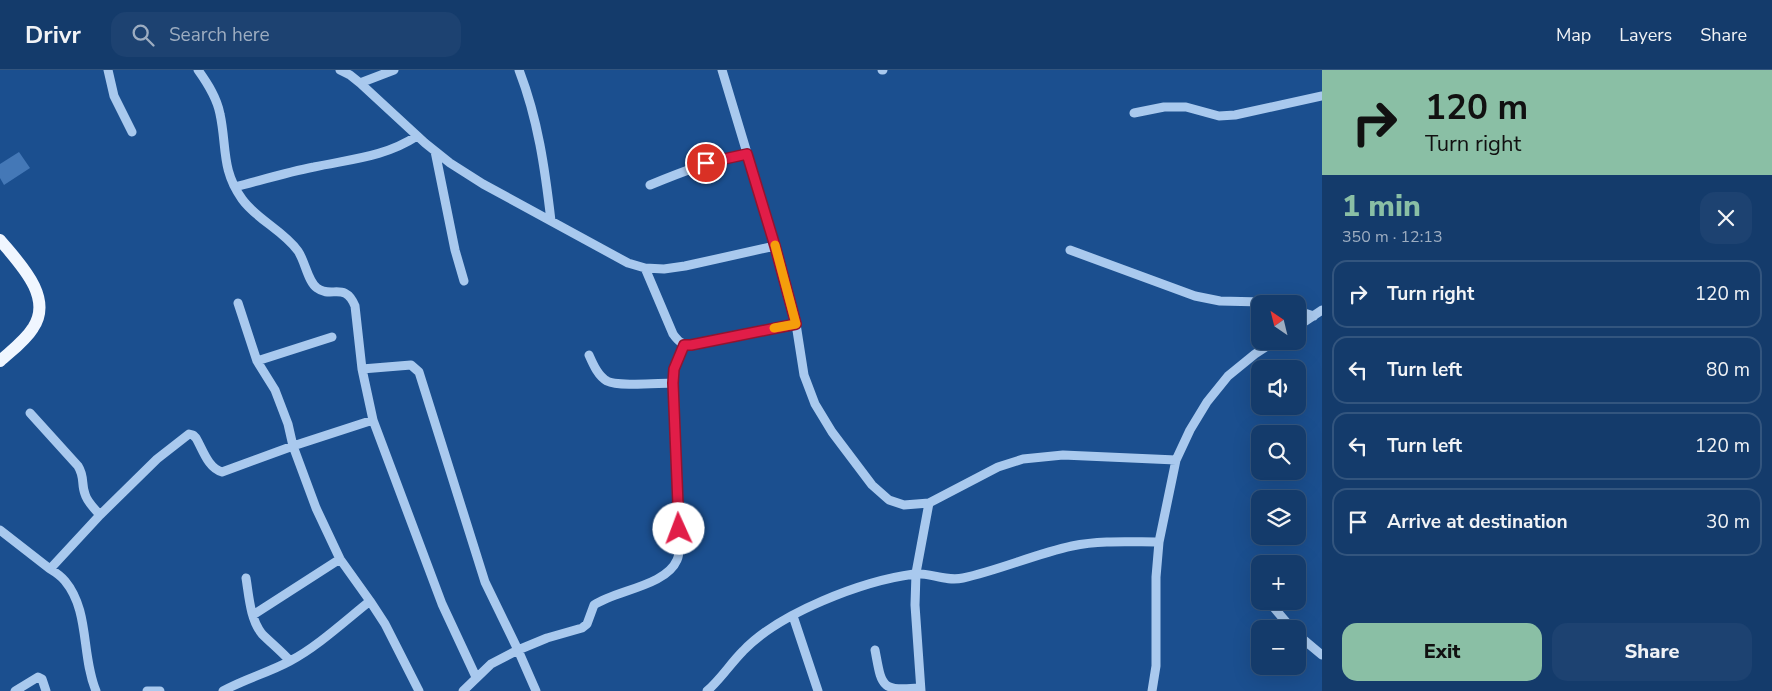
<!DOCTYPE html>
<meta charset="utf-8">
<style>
body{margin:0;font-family:"Nunito Sans",sans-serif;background:#1d4271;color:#f1f3f6;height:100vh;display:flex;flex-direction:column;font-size:19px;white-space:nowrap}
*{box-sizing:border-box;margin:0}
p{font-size:16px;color:#9dadc1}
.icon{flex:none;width:28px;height:28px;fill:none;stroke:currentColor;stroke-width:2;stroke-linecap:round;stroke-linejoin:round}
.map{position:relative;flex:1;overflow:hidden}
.side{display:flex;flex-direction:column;background:#143b6b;width:450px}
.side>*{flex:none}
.hud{background:#8abfa5;color:#111;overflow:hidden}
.needle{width:32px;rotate:325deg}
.controls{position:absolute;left:1251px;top:225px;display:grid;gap:10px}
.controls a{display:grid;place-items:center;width:55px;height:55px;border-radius:10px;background:#143b6b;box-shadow:0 5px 20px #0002,0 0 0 1px #33557e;font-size:25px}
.pin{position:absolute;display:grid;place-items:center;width:42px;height:42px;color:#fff;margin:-21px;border:2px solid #fff;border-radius:50%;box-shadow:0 1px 5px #0007}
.me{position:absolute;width:55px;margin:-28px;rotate:358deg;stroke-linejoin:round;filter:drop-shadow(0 0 4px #0008)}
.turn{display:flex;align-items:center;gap:18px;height:105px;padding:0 20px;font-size:22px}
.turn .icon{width:65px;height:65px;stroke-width:2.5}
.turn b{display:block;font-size:35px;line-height:42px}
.round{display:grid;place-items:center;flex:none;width:52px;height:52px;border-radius:15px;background:#1d4271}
.overview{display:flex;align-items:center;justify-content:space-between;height:85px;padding:0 20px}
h1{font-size:30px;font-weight:800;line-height:38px;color:#8abfa5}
.action{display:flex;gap:10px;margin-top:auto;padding:10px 20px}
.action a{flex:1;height:58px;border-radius:15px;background:#8abfa5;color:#111;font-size:20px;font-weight:800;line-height:58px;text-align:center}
.action a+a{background:#1d4271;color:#f1f3f6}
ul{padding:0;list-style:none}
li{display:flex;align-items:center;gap:15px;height:68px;margin:0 10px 8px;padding:0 10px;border:2px solid #33557e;border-radius:15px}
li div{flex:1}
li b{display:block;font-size:19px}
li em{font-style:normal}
header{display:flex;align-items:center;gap:30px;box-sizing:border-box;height:70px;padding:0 25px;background:#143b6b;border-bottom:1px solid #33557e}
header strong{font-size:24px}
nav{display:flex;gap:28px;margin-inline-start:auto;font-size:18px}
.search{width:350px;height:45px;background:#1d4271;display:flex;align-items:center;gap:12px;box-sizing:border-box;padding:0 18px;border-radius:15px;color:#9dadc1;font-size:19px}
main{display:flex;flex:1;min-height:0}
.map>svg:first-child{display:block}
</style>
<header>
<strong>Drivr</strong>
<div class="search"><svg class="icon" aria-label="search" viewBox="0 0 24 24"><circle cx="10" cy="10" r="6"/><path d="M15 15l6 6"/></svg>Search here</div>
<nav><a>Map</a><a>Layers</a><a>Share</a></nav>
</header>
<main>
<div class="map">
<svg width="1322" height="621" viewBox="0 0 1322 621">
<rect width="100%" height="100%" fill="#1b4f8f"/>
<path fill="#4478b7" d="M19 82 30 98 4 115 0 108V94Z"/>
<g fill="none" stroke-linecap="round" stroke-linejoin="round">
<path stroke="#a9c9ee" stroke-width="9" d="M108 0 114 26 132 62
M198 0C208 14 217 28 220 44 227 76 221 100 242 129 257 150 283 160 298 181 305 191 308 212 317 218 331 229 345 211 355 236L362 299 373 350 442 534 476 607
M340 0 350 5 360 13 425 73 450 93 483 114 628 193 645 198 664 199 685 196 775 176
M519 0C538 49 545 99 551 151
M722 0 775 176 796 254 804 305 815 334 832 362 872 415 889 430 904 435 929 433 998 397 1023 389 1063 385 1176 390
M882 0H883
M360 13 394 0
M1134 43 1164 37H1186L1219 46 1235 45 1322 26
M435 81 455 180 464 211
M650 115C684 101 710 91 747 84
M235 117C262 110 288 102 314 97 351 89 385 87 417 66
M1070 180 1195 226 1220 231 1262 232 1271 234
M645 198 673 264C678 271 682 275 691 275L796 254
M238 233 257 291 275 320 288 354 293 376 316 438 340 489 370 531
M1298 241 1314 246
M1298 256 1322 240
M589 285C593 294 598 306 607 311 619 317 658 313 673 313
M257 291 332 267
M362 299 411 295 419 302 485 512 518 580 491 594 463 621
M30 343 78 396C85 407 81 414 85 424 87 432 95 439 100 445
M0 460 50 499 100 445 157 389 189 364 193 365 196 368C203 380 208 398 222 402L293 376 373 350
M50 499C55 502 61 506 65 511 90 541 81 585 96 621
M246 508C249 526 250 549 262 564 271 573 281 581 290 591
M1270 533 1292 559
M253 545 340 489
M793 546 818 621
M1298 565 1322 585
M875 580C882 617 880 621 920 618
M15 621 38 607 42 609 46 621
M147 621H160
M223 621C244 609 268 603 290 591 317 577 346 550 370 531L385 554 419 621
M536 621 518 580 547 568 582 558 587 554 594 535C616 520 666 516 677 490 679 486 679 482 679 478L673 313 674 299 684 275
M707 621C721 609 730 594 743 581 779 543 862 511 914 504 929 502 945 512 963 508 1000 500 1035 484 1072 476 1101 470 1130 472 1159 472
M921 621 915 535 916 503 929 433
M1152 621 1156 596V507L1159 472 1176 390 1190 360 1207 332 1228 306 1255 284 1275 271"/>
<path stroke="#f0f6ff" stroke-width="12" d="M0 170C19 193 54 227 33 258 25 271 11 281 0 291"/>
</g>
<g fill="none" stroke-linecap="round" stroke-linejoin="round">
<defs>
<path id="route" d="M679 459 673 313 674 299 684 275H691L796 254 775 176 747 84 706 93"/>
</defs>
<use href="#route" stroke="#92132f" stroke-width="12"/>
<use href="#route" stroke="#e11d48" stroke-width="9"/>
<path stroke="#f59e0b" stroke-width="9" d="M774 258 796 254 775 175"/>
</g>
</svg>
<div class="controls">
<a><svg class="needle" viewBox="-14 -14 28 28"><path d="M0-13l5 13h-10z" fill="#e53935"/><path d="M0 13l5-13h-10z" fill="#9dadc1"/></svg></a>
<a><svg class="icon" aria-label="sound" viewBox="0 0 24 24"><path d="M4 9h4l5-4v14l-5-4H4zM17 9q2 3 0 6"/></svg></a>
<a><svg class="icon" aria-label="search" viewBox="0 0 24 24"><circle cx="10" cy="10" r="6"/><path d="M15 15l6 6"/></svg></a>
<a><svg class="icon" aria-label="layers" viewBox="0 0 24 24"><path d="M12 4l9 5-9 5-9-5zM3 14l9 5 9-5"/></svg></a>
<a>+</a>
<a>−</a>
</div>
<div class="pin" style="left:706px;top:93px;background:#d93025"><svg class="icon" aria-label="arrive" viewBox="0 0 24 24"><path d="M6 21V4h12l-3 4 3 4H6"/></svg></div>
<svg class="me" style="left:679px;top:459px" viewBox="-20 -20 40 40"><circle r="19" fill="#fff"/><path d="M0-13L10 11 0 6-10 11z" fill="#e11d48"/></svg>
</div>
<section class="side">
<div class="hud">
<div class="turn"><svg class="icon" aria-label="right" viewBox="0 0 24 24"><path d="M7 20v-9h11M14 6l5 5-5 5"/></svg><div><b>120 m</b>Turn right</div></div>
</div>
<div class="overview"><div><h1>1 min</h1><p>350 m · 12:13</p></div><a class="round"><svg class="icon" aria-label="close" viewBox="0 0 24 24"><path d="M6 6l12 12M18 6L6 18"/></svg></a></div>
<ul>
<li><svg class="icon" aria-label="right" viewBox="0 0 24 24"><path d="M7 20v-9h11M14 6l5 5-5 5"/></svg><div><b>Turn right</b></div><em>120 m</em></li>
<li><svg class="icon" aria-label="left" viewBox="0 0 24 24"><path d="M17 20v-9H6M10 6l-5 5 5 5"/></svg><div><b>Turn left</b></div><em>80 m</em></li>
<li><svg class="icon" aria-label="left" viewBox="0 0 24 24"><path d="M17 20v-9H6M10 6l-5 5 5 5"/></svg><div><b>Turn left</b></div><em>120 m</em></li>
<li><svg class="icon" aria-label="arrive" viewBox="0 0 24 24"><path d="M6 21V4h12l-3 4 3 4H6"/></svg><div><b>Arrive at destination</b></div><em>30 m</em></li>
</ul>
<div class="action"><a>Exit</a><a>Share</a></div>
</section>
</main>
